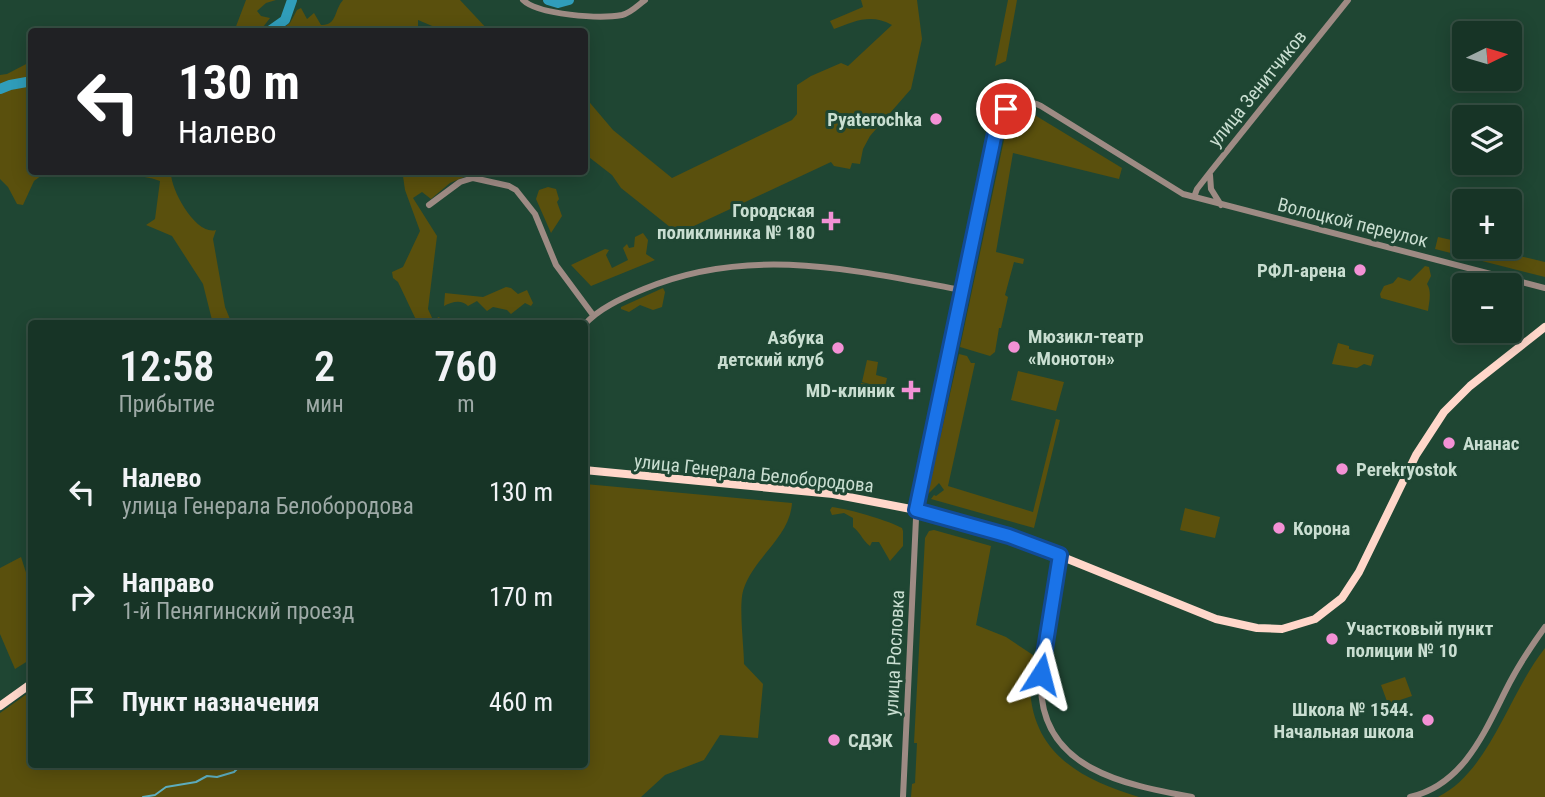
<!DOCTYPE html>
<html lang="ru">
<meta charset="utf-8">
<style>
body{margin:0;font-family:"Roboto Condensed",sans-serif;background:#203c2e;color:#f1f3f6;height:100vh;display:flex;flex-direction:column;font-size:26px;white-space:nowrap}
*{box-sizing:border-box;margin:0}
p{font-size:23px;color:#9eaaa7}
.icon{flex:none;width:38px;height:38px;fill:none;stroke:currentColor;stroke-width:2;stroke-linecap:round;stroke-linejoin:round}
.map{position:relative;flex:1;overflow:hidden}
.drawer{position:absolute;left:28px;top:320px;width:560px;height:448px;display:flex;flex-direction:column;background:#173426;border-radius:7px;box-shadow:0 4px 18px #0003,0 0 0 2px #364f43}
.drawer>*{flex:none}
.banner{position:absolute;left:28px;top:28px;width:560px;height:147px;border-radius:7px;box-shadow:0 4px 18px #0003,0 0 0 2px #364f43;background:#202124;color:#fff;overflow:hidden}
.needle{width:46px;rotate:85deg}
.tools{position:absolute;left:1452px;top:21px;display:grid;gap:14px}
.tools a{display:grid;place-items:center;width:70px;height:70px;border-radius:7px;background:#173426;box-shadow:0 4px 18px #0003,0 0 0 2px #364f43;font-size:35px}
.pin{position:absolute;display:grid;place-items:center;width:60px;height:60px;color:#fff;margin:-30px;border:4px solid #fff;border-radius:50%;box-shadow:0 2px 7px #0007}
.me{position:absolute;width:77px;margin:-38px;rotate:9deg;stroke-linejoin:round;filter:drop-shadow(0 0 5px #0008)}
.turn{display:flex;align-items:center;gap:24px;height:147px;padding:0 35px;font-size:32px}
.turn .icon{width:91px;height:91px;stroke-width:2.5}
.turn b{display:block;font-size:49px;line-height:60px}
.eta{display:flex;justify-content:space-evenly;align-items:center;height:119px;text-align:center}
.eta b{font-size:42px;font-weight:600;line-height:49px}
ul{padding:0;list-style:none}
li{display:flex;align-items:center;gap:21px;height:105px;padding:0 35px}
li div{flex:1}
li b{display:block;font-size:26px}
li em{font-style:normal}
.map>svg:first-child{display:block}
</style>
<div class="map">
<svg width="1545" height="797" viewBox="0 0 1545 797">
<rect width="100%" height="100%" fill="#1f4633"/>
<path fill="#5a500d" d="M246 0H276L266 3 257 11 261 16 270 18 260 31H228L235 29Z
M343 0H460L489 31H444L418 20V31H279L290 23 297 10 301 8 307 19 314 13 321 25C337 26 334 10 343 0Z
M861 0H917L922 39 911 89 870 136 863 149 860 164 852 163 850 169 834 166 831 162 681 232 675 231 621 188 612 175 585 154V97L613 130 672 178 792 120 797 114V85L811 76 841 63 848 66 892 25C872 13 854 21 834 29L830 21 863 7Z
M1008 0H1017L1006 61 995 66Z
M30 62 32 172H46L34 181 23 205 17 204 8 187 0 179V75L7 74Z
M1023 113 1033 114 1122 168 1119 179 1013 153 996 252 1024 259 1023 264 1014 262 1005 295 1008 297 1001 328H999L995 352 990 356 960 347 1005 135 1012 121Z
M130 172H171C170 189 196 236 216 230L213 239 225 307 232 324H213L203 284 172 236 146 225 155 219 160 181C150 177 139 177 130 172Z
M398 172H476L450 183 431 199 422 192 413 198 437 236 428 309 433 320 439 317 444 324H418L398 282 393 278 392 272 403 267 420 231 405 190 403 176Z
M548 187 556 189 559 199 557 202 562 216 551 233 536 199 539 190Z
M643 233 648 240 646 254 655 260 591 286 571 265 605 249 609 250 606 255 612 268 628 260 623 248 627 244 629 248 634 247 635 237Z
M1438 237 1465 243V247H1481L1545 262V277L1435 249Z
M1425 266 1429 267 1431 276 1427 284C1432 291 1429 303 1428 311L1381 298 1380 294 1384 286 1393 283 1398 277 1410 281Z
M506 287 511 288 518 294 527 290 533 303 531 306 525 303 511 314 507 310 493 307 487 311 477 301 468 306C461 299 452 302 444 306L445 293 483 297Z
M663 288 665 292 662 307 653 310 640 305 629 312 621 309V307Z
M1338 343 1349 346V349L1374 355 1371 366 1364 364 1357 368 1332 364Z
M959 354 967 356 971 363H975L948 486 1033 512 1056 419 1060 420 1034 528 931 499 934 495 936 496 944 490 939 483 927 495Z
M867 360 878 362 876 375 887 378 885 387 890 391C880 398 870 395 859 394L861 383 877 386 862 382Z
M1018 371 1064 382 1056 411 1011 400Z
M585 484 792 503C790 537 755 556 744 588 738 603 744 646 744 664L763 684 758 738 720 735 704 760 665 775 641 797H0V713L31 691 32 765H584Z
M832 507C849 509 887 520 902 528L903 531V546L890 561 879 542H872L870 546C862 540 861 533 853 527V518L844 513 832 515 830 510Z
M1185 508 1220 517 1215 538 1180 530Z
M934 530 991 546 976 625 1006 637 1033 655C1032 666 1030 677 1030 688 1033 755 1083 780 1139 797H911L912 784 915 783 917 743H914L925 538 929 531Z
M21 557 31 588V659L15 669 0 634V568Z
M1545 648V797H1438C1490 771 1509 693 1545 648Z
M1405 677 1412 696 1388 704 1381 685Z"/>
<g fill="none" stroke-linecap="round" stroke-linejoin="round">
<path stroke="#5eb0c1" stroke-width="2" d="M143 797 155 795 166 787 196 782 207 776 217 777 234 772 241 765"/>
<path stroke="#309dba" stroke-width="10" d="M548 0 558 3 569 0
M268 32 285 20 292 0
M0 89 10 85 32 81"/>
<path stroke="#9e8b84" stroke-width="6" d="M523 0C538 15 600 19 622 15 631 13 638 5 645 0
M1210 175 1211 189 1221 205
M1194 197 1197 189 1211 171 1348 0
M429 205 460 182 473 178 509 186 516 190 535 214 556 265 593 315
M584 325C600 307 623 298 644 289 750 245 853 270 962 290
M1060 555C1055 579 1052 604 1048 629 1045 647 1041 665 1041 683 1040 769 1125 785 1192 797
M903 797 917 497 996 128C1003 106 1019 96 1041 106L1183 194 1545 288
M1410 797C1466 784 1486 728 1510 682 1520 663 1532 645 1545 627"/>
<path stroke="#ffd7ca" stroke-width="8" d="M584 470 833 494 916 510 1033 545 1216 619 1257 628 1282 629 1315 619 1342 598 1359 572 1416 455 1444 412 1470 386 1545 327
M0 706 32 683"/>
</g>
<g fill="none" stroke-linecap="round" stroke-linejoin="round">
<defs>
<path id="route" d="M1006 109 996 128 916 510 1009 536 1060 555 1041 674"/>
</defs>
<use href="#route" stroke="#114b97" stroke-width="18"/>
<use href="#route" stroke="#1a73e8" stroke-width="12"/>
</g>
<g fill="#f391d5" stroke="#1f4633" stroke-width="2.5">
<circle cx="936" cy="119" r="7"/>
<path d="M827.5 210.5h7v7h7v7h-7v7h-7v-7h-7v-7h7z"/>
<circle cx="1360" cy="270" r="7"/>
<circle cx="1014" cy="347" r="7"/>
<circle cx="838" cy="348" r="7"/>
<path d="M907.5 379.5h7v7h7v7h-7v7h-7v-7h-7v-7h7z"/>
<circle cx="1449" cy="443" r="7"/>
<circle cx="1342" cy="469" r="7"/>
<circle cx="1279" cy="528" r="7"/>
<circle cx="1332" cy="639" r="7"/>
<circle cx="1428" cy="720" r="7"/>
<circle cx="834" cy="740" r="7"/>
</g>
<g text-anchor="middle" stroke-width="6" stroke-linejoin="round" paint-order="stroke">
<g font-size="19" fill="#c9ded1" stroke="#1f4633">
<text transform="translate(1257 88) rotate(-51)" y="7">улица Зенитчиков</text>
<text transform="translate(1353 222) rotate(14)" y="7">Волоцкой переулок</text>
<text transform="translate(754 473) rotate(6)" y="7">улица Генерала Белобородова</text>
<text transform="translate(894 653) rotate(-87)" y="7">улица Рословка</text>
</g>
<g font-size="19" font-weight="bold" fill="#c9ded1" stroke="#1f4633" text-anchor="end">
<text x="922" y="126">Pyaterochka</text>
<text x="815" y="217">Городская<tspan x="815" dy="22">поликлиника № 180</tspan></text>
<text x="1346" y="277">РФЛ-арена</text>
<text x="1028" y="343" text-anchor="start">Мюзикл-театр<tspan x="1028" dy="22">«Монотон»</tspan></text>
<text x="824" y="344">Азбука<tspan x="824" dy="22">детский клуб</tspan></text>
<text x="895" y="397">MD-клиник</text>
<text x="1463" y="450" text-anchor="start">Ананас</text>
<text x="1356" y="476" text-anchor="start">Perekryostok</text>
<text x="1293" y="535" text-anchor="start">Корона</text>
<text x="1346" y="635" text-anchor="start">Участковый пункт<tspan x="1346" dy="22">полиции № 10</tspan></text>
<text x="1414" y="716">Школа № 1544.<tspan x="1414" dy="22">Начальная школа</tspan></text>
<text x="848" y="747" text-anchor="start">СДЭК</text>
</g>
</g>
</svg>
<div class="tools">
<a><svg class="needle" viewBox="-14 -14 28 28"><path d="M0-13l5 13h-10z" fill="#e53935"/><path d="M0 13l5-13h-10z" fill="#9eaaa7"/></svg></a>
<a><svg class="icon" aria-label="layers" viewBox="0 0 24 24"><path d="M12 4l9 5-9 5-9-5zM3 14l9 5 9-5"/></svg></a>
<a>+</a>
<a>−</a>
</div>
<div class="pin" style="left:1006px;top:109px;background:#d93025"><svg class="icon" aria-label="arrive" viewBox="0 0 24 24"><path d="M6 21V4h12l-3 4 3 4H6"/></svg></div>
<svg class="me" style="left:1041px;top:674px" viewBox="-20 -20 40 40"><path d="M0-17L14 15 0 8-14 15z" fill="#1a73e8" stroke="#fff" stroke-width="4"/></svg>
<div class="banner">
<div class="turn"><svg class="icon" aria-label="left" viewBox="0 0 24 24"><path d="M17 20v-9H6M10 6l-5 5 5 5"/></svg><div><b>130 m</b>Налево</div></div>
</div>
<section class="drawer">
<div class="eta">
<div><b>12:58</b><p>Прибытие</p></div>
<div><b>2</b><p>мин</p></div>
<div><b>760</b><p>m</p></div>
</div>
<ul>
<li><svg class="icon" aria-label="left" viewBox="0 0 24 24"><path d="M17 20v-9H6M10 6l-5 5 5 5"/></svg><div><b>Налево</b><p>улица Генерала Белобородова</p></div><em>130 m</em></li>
<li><svg class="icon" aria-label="right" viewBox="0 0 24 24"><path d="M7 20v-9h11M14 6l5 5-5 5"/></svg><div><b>Направо</b><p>1-й Пенягинский проезд</p></div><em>170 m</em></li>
<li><svg class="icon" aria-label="arrive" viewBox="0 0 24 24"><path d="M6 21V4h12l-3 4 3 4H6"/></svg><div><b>Пункт назначения</b></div><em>460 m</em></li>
</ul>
</section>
</div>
